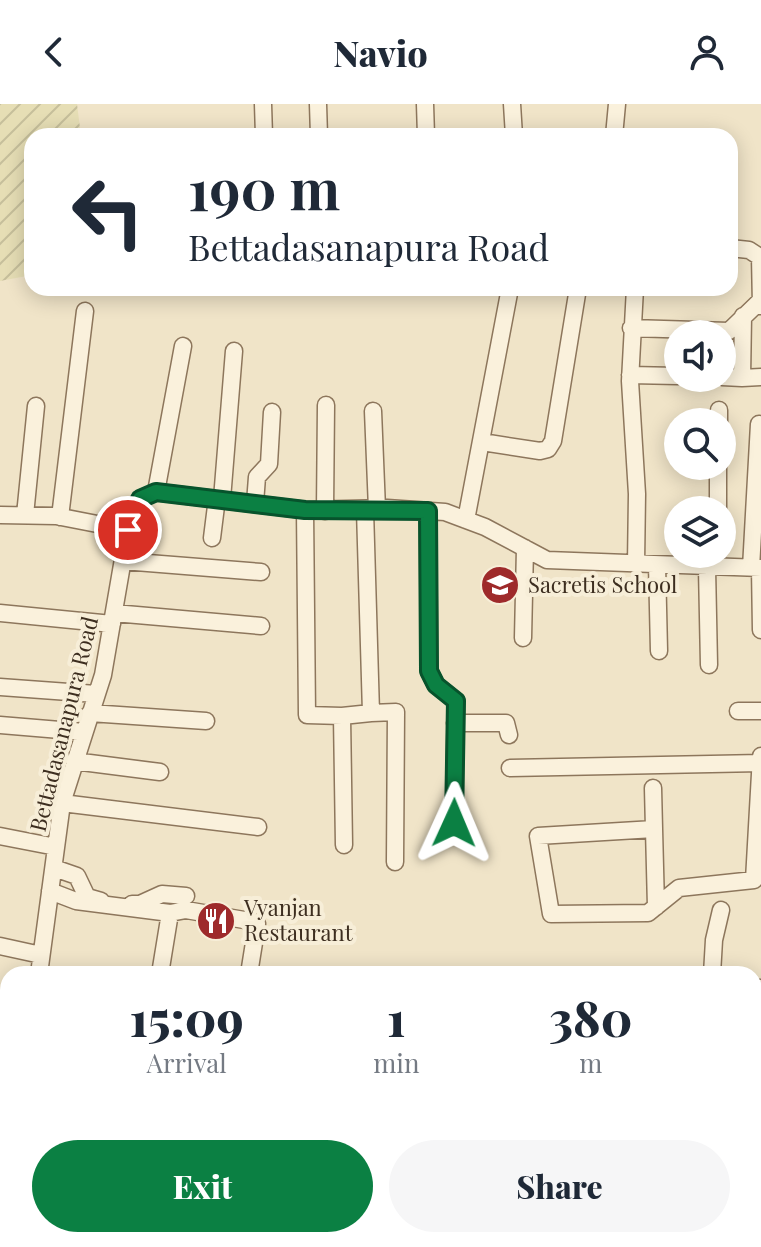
<!DOCTYPE html>
<style>
body{margin:0;font-family:"Playfair Display",serif;background:#f6f6f7;color:#1f2937;height:100vh;display:flex;flex-direction:column;font-size:30px;white-space:nowrap}
*{box-sizing:border-box;margin:0}
p{font-size:26px;color:#747a83}
.icon{flex:none;width:44px;height:44px;fill:none;stroke:currentColor;stroke-width:2;stroke-linecap:round;stroke-linejoin:round}
.map{position:relative;flex:1;overflow:hidden}
.drawer{position:absolute;left:0px;top:862px;width:762px;height:282px;display:flex;flex-direction:column;background:#fff;border-radius:24px 24px 0 0;box-shadow:0 4px 20px #0003}
.drawer>*{flex:none}
.top-card{position:absolute;left:24px;top:24px;width:714px;height:168px;border-radius:24px;box-shadow:0 4px 20px #0003;background:#fff;color:#1f2937;overflow:hidden}
.fabs{position:absolute;left:664px;top:216px;display:grid;gap:16px}
.fabs a{display:grid;place-items:center;width:72px;height:72px;border-radius:50%;background:#fff;box-shadow:0 4px 20px #0003;font-size:40px}
.pin{position:absolute;display:grid;place-items:center;width:68px;height:68px;color:#fff;margin:-34px;border:4px solid #fff;border-radius:50%;box-shadow:0 2px 8px #0007}
.me{position:absolute;width:88px;margin:-44px;rotate:1deg;stroke-linejoin:round;filter:drop-shadow(0 0 6px #0008)}
.turn{display:flex;align-items:center;gap:28px;height:168px;padding:0 32px;font-size:36px}
.turn .icon{width:104px;height:104px;stroke-width:2.5}
.turn b{display:block;font-size:56px;line-height:68px}
.eta{display:flex;justify-content:space-evenly;align-items:center;height:136px;text-align:center}
.eta b{font-size:48px;font-weight:800;line-height:56px}
.action{display:flex;gap:16px;margin-top:auto;padding:16px 32px}
.action a{flex:1;height:92px;border-radius:48px;background:#0b8043;color:#fff;font-size:32px;font-weight:800;line-height:92px;text-align:center}
.action a+a{background:#f6f6f7;color:#1f2937}
header{display:flex;justify-content:space-between;align-items:center;height:104px;padding:0 32px;background:#fff;font-size:36px;font-weight:800}
.map>svg:first-child{display:block}
</style>
<header><svg class="icon" aria-label="back" viewBox="0 0 24 24"><path d="M15 5l-7 7 7 7"/></svg>Navio<svg class="icon" aria-label="person" viewBox="0 0 24 24"><circle cx="12" cy="8" r="4"/><path d="M4 21q1-7 8-7t8 7"/></svg></header>
<div class="map">
<svg width="761" height="1143" viewBox="0 0 761 1143">
<defs>
<pattern id="farmland-furrows" width="10" height="10" patternUnits="userSpaceOnUse" patternTransform="scale(2)"><rect width="10" height="10" fill="#e6deb5"/><path d="M-1 1l2-2M0 10L10 0M9 11l2-2" fill="none" stroke="#c6bf9b"/></pattern>
</defs>
<rect width="100%" height="100%" fill="#f0e4c8"/>
<path fill="url(#farmland-furrows)" d="M0 0H77L81 32H32V171L0 177Z"/>
<g fill="none" stroke-linecap="round" stroke-linejoin="round">
<path stroke="#6f938a" stroke-width="3" d="M625 1136 626 1143"/>
<defs>
<path id="minor" d="M263 0 264 32
M318 0 319 32
M425 0 426 32
M512 0 514 32
M614 32 617 0
M730 144 749 146 760 153 761 202
M635 184 630 277 637 390 636 460
M631 224 729 227 759 198
M630 271 678 272
M722 273 742 274 743 212
M742 274 761 273
M373 307 377 405
M719 318V306
M482 338 540 347 548 345 553 337 578 184
M156 388 183 242
M222 395 234 247
M255 399 257 373 269 360 272 308
M305 406 307 611 342 612
M718 406V362
M325 407 326 301
M428 407 429 567 436 581 456 597 454 719
M0 411 56 412 128 426
M25 411 36 302
M60 413 85 207
M466 416 510 184
M212 434 217 394
M123 457 261 468
M657 461 659 547
M707 464 709 561
M751 464 759 320
M760 464 761 526
M0 509 112 520
M114 509 261 522
M523 534 525 444
M0 583 96 590
M738 607H761
M90 609 206 617
M371 609 396 608 395 758
M455 619H506L509 631
M0 621 84 628
M74 657 160 668
M510 664 761 659
M653 684 654 725
M62 699 258 723
M0 732 56 743
M344 741 342 612 371 609 365 406
M54 764 77 772 87 793 101 797
M50 787 76 797 170 809 186 806 250 817 257 820 249 870
M132 800H140L162 790 186 792
M656 803 654 725 538 732 551 810 648 809 679 784 754 776 761 652
M0 842 41 851
M39 870 62 699 103 571 128 426 140 395 156 388 305 406 387 404 445 408 485 423 547 456 761 464
M160 870 170 809
M712 870 714 836 721 806
M754 884H761
M754 905H761
M0 969 8 949
M754 1000H761
M754 1073H761
M43 1143V1136
M98 1143V1136
M167 1143V1136
M230 1143V1136
M300 1143V1136
M387 1143V1136
M473 1143V1136
M486 1143V1136
M549 1143V1136"/>
</defs>
<use href="#minor" stroke="#8d765c" stroke-width="19"/>
<use href="#minor" stroke="#faf1dc" stroke-width="16"/>
</g>
<g fill="none" stroke-linecap="round" stroke-linejoin="round">
<defs>
<path id="route" d="M128 426 140 395 156 388 305 406 428 407 429 567 436 581 456 597 454 719"/>
</defs>
<use href="#route" stroke="#07532c" stroke-width="20"/>
<use href="#route" stroke="#0b8043" stroke-width="14"/>
</g>
<defs>
<symbol id="school-disc" viewBox="-11 -11 22 22"><circle r="9.5" fill="#9e2a2b" stroke="#f7eed8"/><path d="M0-5L7-2L0 1L-7-2ZM-4 1L0 2.5L4 1V4Q0 6-4 4Z" fill="#fff"/></symbol>
<symbol id="restaurant-disc" viewBox="-11 -11 22 22"><circle r="9.5" fill="#9e2a2b" stroke="#f7eed8"/><path d="M-5-6h1v4h1v-4h1v4h1v-4h1v5L-1.5 .5V6h-2V.5L-5-1ZM5-6V6H3V1.5H1.5Q1.5-4 5-6Z" fill="#fff"/></symbol>
</defs>
<g fill-rule="evenodd">
<use href="#school-disc" x="478" y="459" width="44" height="44"/>
<use href="#restaurant-disc" x="194" y="795" width="44" height="44"/>
</g>
<g text-anchor="middle" stroke-width="8" stroke-linejoin="round" paint-order="stroke">
<g font-size="22" fill="#3d2e20" stroke="#f7eed8" text-anchor="start">
<text x="528" y="489">Sacretis School</text>
<text x="244" y="812">Vyanjan<tspan x="244" dy="25">Restaurant</tspan></text>
</g>
<g font-size="22" fill="#3d2e20" stroke="#f7eed8">
<text transform="translate(64 620) rotate(-76)" y="8">Bettadasanapura Road</text>
</g>
</g>
</svg>
<div class="fabs">
<a><svg class="icon" aria-label="sound" viewBox="0 0 24 24"><path d="M4 9h4l5-4v14l-5-4H4zM17 9q2 3 0 6"/></svg></a>
<a><svg class="icon" aria-label="search" viewBox="0 0 24 24"><circle cx="10" cy="10" r="6"/><path d="M15 15l6 6"/></svg></a>
<a><svg class="icon" aria-label="layers" viewBox="0 0 24 24"><path d="M12 4l9 5-9 5-9-5zM3 14l9 5 9-5"/></svg></a>
</div>
<div class="pin" style="left:128px;top:426px;background:#d93025"><svg class="icon" aria-label="arrive" viewBox="0 0 24 24"><path d="M6 21V4h12l-3 4 3 4H6"/></svg></div>
<svg class="me" style="left:454px;top:719px" viewBox="-20 -20 40 40"><path d="M0-17L14 15 0 8-14 15z" fill="#0b8043" stroke="#fff" stroke-width="4"/></svg>
<div class="top-card">
<div class="turn"><svg class="icon" aria-label="left" viewBox="0 0 24 24"><path d="M17 20v-9H6M10 6l-5 5 5 5"/></svg><div><b>190 m</b>Bettadasanapura Road</div></div>
</div>
<section class="drawer">
<div class="eta">
<div><b>15:09</b><p>Arrival</p></div>
<div><b>1</b><p>min</p></div>
<div><b>380</b><p>m</p></div>
</div>
<div class="action"><a>Exit</a><a>Share</a></div>
</section>
</div>
